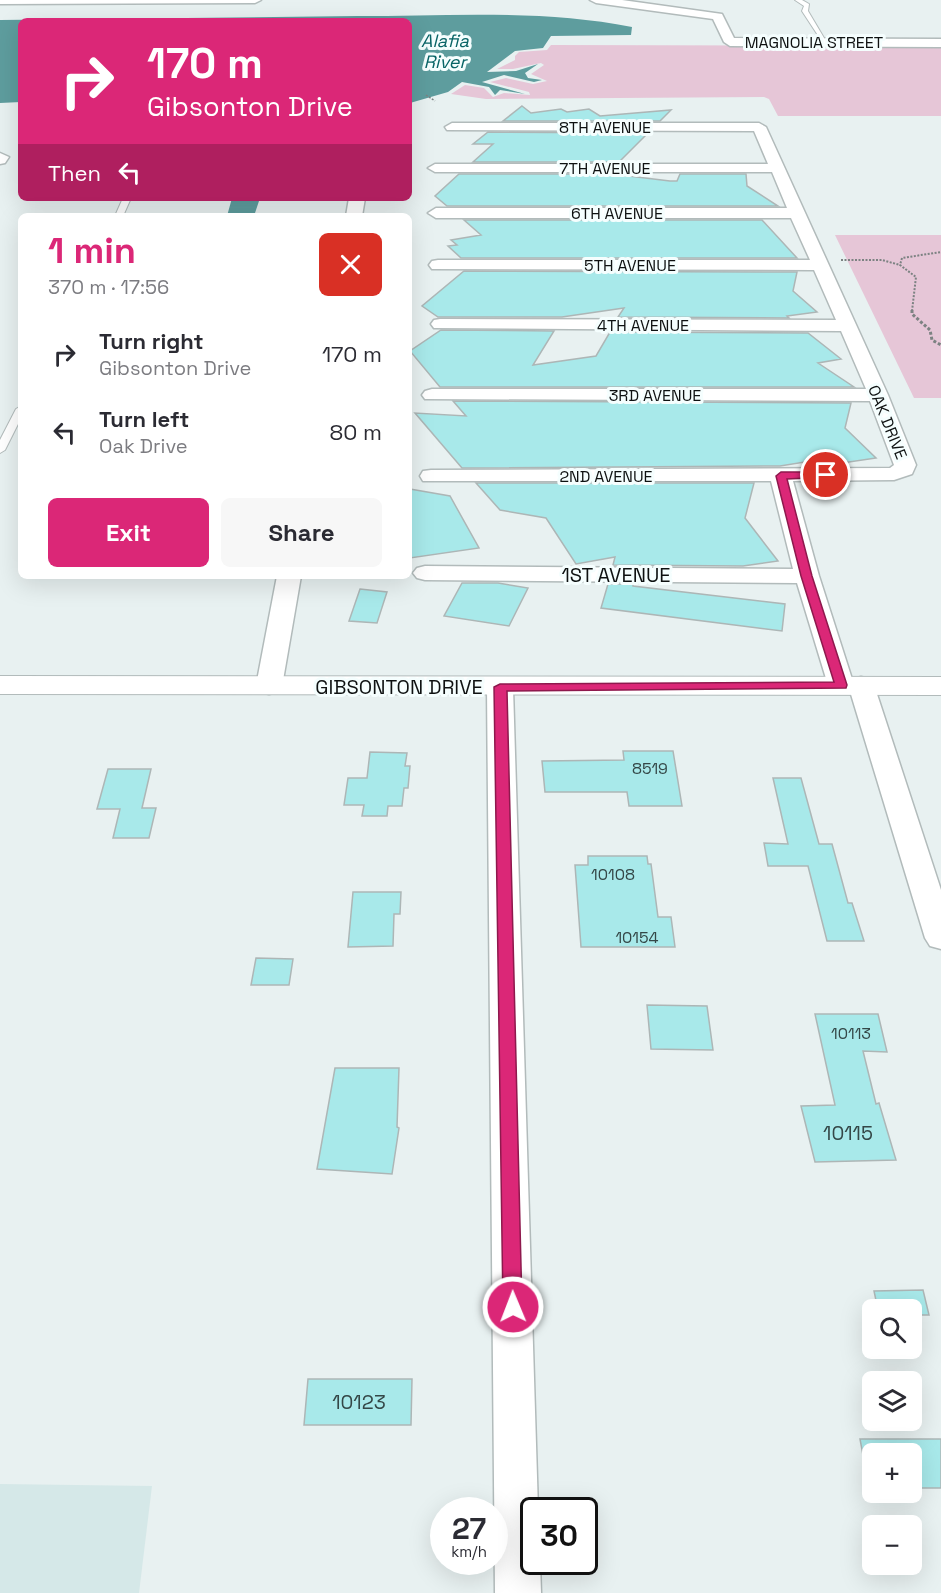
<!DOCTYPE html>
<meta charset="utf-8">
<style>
body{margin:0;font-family:"Space Grotesk",sans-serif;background:#f7f7f7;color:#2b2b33;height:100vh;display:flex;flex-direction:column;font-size:22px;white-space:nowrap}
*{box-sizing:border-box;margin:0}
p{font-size:20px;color:#7c7c81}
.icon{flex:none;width:33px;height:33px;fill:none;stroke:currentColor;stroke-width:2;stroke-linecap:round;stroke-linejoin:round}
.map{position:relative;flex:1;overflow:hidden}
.sheet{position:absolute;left:18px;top:213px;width:394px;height:366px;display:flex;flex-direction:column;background:#fff;border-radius:9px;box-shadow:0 6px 24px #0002}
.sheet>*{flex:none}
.top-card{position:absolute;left:18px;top:18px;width:394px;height:183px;border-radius:9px;box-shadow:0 6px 24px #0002;background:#db2777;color:#fff;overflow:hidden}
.buttons{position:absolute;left:862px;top:1299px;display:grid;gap:12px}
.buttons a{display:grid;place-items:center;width:60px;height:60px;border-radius:9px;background:#fff;box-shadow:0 6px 24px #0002;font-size:30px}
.speed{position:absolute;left:430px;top:1497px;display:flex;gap:12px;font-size:30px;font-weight:700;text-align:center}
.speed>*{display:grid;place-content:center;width:78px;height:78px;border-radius:50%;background:#fff;box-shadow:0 6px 24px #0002;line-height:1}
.speed small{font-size:15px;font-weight:400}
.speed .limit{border:3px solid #111;border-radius:9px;background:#fff;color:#111}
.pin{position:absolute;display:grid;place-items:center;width:51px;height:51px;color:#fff;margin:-26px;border:3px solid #fff;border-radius:50%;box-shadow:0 2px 6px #0007}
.me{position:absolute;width:66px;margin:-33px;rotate:359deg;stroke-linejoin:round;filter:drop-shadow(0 0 4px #0008)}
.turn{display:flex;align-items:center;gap:21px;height:126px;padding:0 30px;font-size:27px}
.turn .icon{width:78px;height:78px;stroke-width:2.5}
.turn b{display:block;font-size:42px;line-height:51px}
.then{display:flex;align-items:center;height:57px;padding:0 30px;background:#0003;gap:12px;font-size:22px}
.round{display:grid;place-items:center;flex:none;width:63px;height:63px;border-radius:9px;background:#f7f7f7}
.headline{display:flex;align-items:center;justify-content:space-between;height:102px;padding:0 30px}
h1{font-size:36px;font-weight:800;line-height:45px;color:#db2777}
.primary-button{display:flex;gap:12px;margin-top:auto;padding:12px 30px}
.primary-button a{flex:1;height:69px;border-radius:9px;background:#db2777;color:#fff;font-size:24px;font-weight:800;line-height:69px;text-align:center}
.primary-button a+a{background:#f7f7f7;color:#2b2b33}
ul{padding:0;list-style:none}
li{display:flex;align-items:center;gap:18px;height:78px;padding:0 30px}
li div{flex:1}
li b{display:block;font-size:22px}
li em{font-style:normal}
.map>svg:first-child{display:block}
</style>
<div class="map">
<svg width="941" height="1593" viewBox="0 0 941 1593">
<rect width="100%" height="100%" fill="#e8f1f1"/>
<path fill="#d5e8e8" d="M0 1484 152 1486 139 1593H0Z"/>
<path fill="#e6c6d7" d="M551 45 941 46V116H778L769 99 764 97 486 99 451 94 465 85 484 88 493 97 504 93 530 95 529 92 490 82 506 78 533 84 547 81 531 74 544 65 541 63 513 69H497L515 60V56L519 52 547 50Z
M835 235H941V398H914Z"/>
<path fill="#5e9d9e" d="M357 16C448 16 542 9 632 27L631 35 551 36 543 48 515 51 487 72 516 71 538 64 525 73 528 78 542 80 534 82 504 75 482 82 525 94 500 90 495 95 489 87 462 82 448 92 410 103V21H21V102L0 103V20Z
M232 198H260L254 216H227Z"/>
<path fill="#a8e9ea" stroke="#adb6b6" stroke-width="1.5" d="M522 106 531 113 561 109 567 112 589 109 600 116 671 110 660 121H503Z
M488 132 648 133 619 162H473L493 144H473Z
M459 174H612L670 181H677L680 174H746L747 186 778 206H447L435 196Z
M464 220H762L797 258H461L448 246 457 245 451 240 481 235Z
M464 271 797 272 793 291 817 312 787 316 789 318 618 317 624 308 562 317H438L422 306Z
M441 330 554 331 533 365 596 356 610 332 808 333 841 359 818 363 854 387H440L410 351Z
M453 401 851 403 845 428 876 458 822 466 817 460 780 466 462 468 415 413 466 416Z
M476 483H754L745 518 778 561 743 566 613 565 615 557 576 564 546 518 500 510Z
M410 489 450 496 479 548 410 558Z
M462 583H498L528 588 509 626 444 616Z
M608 584H633V586L785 604 782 631 601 608Z
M360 589 387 592 377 623 349 621Z
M623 751H673L682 806H629L627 792H545L542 761 624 760Z
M370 752 407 753 405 766H410L408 788H404L402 806H388L387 816H362L364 805H344L348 778H367Z
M108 769H151L142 808H156L149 838H113L120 809H97Z
M773 778H801L819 844H832L848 903H852L864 941H827L808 866H768L764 843 788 844Z
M588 856H647L648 864H651L658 917H671L675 947H581L575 865H588Z
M353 892H401L400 914H394L393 946 348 947Z
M256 958 293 959 289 985H251Z
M647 1005 707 1006 713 1050 651 1049Z
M815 1014H878L887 1052 863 1051 876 1104 879 1103 896 1160 815 1162 801 1106 835 1105Z
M335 1068H399L397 1127 399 1128 392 1174 317 1169Z
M923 1290 929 1315H912V1310H878L874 1291Z
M308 1379H412L411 1425H304Z
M860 1439H941V1488H912V1454H873V1488H869Z"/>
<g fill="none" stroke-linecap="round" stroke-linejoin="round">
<defs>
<path id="lane" d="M795 0H802L809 4 808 11 827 43H823L802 11 804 6Z
M123 198H131L123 216H115Z
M21 406V418L5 450 0 453V440L16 409Z"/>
<path id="street" d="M0 0H261L255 3 0 4Z
M590 0H622L722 14 734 38 941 39V47L730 46 724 42 713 19 596 3Z
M452 123H759L766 127 888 395 916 465 912 474 894 480 793 481 819 576 852 679 861 677 870 679 874 685 941 890V949L930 946 925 938 850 691 841 693 832 691 828 685 797 583 425 580 417 578 413 573 417 568 425 566 793 569 771 481H423L420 476 423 471 431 470 890 468 894 465 870 401 425 399 422 395 425 391 432 389H866L841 331 434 328 431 324 434 320 440 319 836 320 814 270 432 269 429 265 432 261 438 260H810L791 218H436L428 213 436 208H787L772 172H435L428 168 435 164H768L754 131 447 130 445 127Z
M0 153 9 157 5 163 0 164Z
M349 198H365L362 216H346Z
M277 576H301L282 686 278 692 269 694 260 692 256 686Z
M500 680 509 682 513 688 538 1510H534V1562H540L541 1593H495L487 688 491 682Z"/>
<path id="secondary" d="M0 676 941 677V695L0 694Z"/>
</defs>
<use href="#lane" stroke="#b2bbbb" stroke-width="2"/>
<use href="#street" stroke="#b2bbbb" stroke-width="3"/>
<use href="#secondary" stroke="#b2bbbb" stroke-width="2"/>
<path stroke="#7c8282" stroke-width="1.5" stroke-dasharray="2 1.5" stroke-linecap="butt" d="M426 95 435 101"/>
<path stroke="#7c8282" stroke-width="2" stroke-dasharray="2 1.5" stroke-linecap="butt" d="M841 260H882L900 265
M912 311 916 277 900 265 902 258 941 252"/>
<path stroke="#7c8282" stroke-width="3" stroke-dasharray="3 2" stroke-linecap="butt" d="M912 310V314L930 330 932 340 941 345"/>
<use href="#lane" fill="#fff" fill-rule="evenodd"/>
<use href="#street" fill="#fff" fill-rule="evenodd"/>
<use href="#secondary" fill="#fff" fill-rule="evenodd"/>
</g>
<path fill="#db2777" stroke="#8e194d" stroke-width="1.5" d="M826 472 830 473V477L787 479 812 576 847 685 846 688 507 691 522 1307 519 1313 513 1316 506 1313 503 1307 494 687 500 684 834 682 801 576 776 476 781 472Z"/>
<g text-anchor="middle" stroke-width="6" stroke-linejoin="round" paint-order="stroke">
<g font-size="16" fill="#0e1111" stroke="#f5fefe">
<text x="814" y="48">MAGNOLIA STREET</text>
<text x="605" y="133">8TH AVENUE</text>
<text x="605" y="174">7TH AVENUE</text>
<text x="617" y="219">6TH AVENUE</text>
<text x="630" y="271">5TH AVENUE</text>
<text x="643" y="331">4TH AVENUE</text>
<text x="655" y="401">3RD AVENUE</text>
<text transform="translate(888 422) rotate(68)" y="6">OAK DRIVE</text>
<text x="606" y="482">2ND AVENUE</text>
</g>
<g font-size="16" fill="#344747">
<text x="650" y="774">8519</text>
<text x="613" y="880">10108</text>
<text x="637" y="943">10154</text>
<text x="851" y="1039">10113</text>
</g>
<g font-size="18" font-style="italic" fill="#086466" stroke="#f5fefe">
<text x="445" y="47">Alafia<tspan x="445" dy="21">River</tspan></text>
</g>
<g font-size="20" fill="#0e1111" stroke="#f5fefe">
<text x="616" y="582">1ST AVENUE</text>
<text x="399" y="694">GIBSONTON DRIVE</text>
</g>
<g font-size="20" fill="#344747">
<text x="848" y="1140">10115</text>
<text x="359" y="1409">10123</text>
</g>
</g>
</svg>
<div class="buttons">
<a><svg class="icon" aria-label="search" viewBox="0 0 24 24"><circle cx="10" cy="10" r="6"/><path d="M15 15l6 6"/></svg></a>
<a><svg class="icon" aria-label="layers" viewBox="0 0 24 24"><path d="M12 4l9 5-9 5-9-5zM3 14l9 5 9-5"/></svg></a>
<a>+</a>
<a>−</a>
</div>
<div class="speed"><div>27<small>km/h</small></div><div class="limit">30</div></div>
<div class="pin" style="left:826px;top:475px;background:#d93025"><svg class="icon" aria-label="arrive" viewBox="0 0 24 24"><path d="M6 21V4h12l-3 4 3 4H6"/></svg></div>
<svg class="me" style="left:513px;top:1307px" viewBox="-20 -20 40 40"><circle r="17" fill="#db2777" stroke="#fff" stroke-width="3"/><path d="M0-11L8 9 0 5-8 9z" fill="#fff"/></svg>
<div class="top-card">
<div class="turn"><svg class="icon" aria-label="right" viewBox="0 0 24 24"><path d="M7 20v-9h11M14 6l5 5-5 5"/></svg><div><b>170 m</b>Gibsonton Drive</div></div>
<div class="then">Then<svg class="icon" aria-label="left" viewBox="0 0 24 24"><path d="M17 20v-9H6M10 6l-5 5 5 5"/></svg></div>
</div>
<section class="sheet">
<div class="headline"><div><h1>1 min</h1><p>370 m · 17:56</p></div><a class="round" style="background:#d93025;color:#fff"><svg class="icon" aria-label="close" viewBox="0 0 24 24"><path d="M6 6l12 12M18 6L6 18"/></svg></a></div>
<ul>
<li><svg class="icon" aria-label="right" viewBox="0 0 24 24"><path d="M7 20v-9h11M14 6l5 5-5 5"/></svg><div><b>Turn right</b><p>Gibsonton Drive</p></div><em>170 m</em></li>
<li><svg class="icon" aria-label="left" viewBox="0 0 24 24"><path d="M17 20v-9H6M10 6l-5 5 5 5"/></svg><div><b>Turn left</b><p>Oak Drive</p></div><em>80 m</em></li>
</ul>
<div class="primary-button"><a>Exit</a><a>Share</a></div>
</section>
</div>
